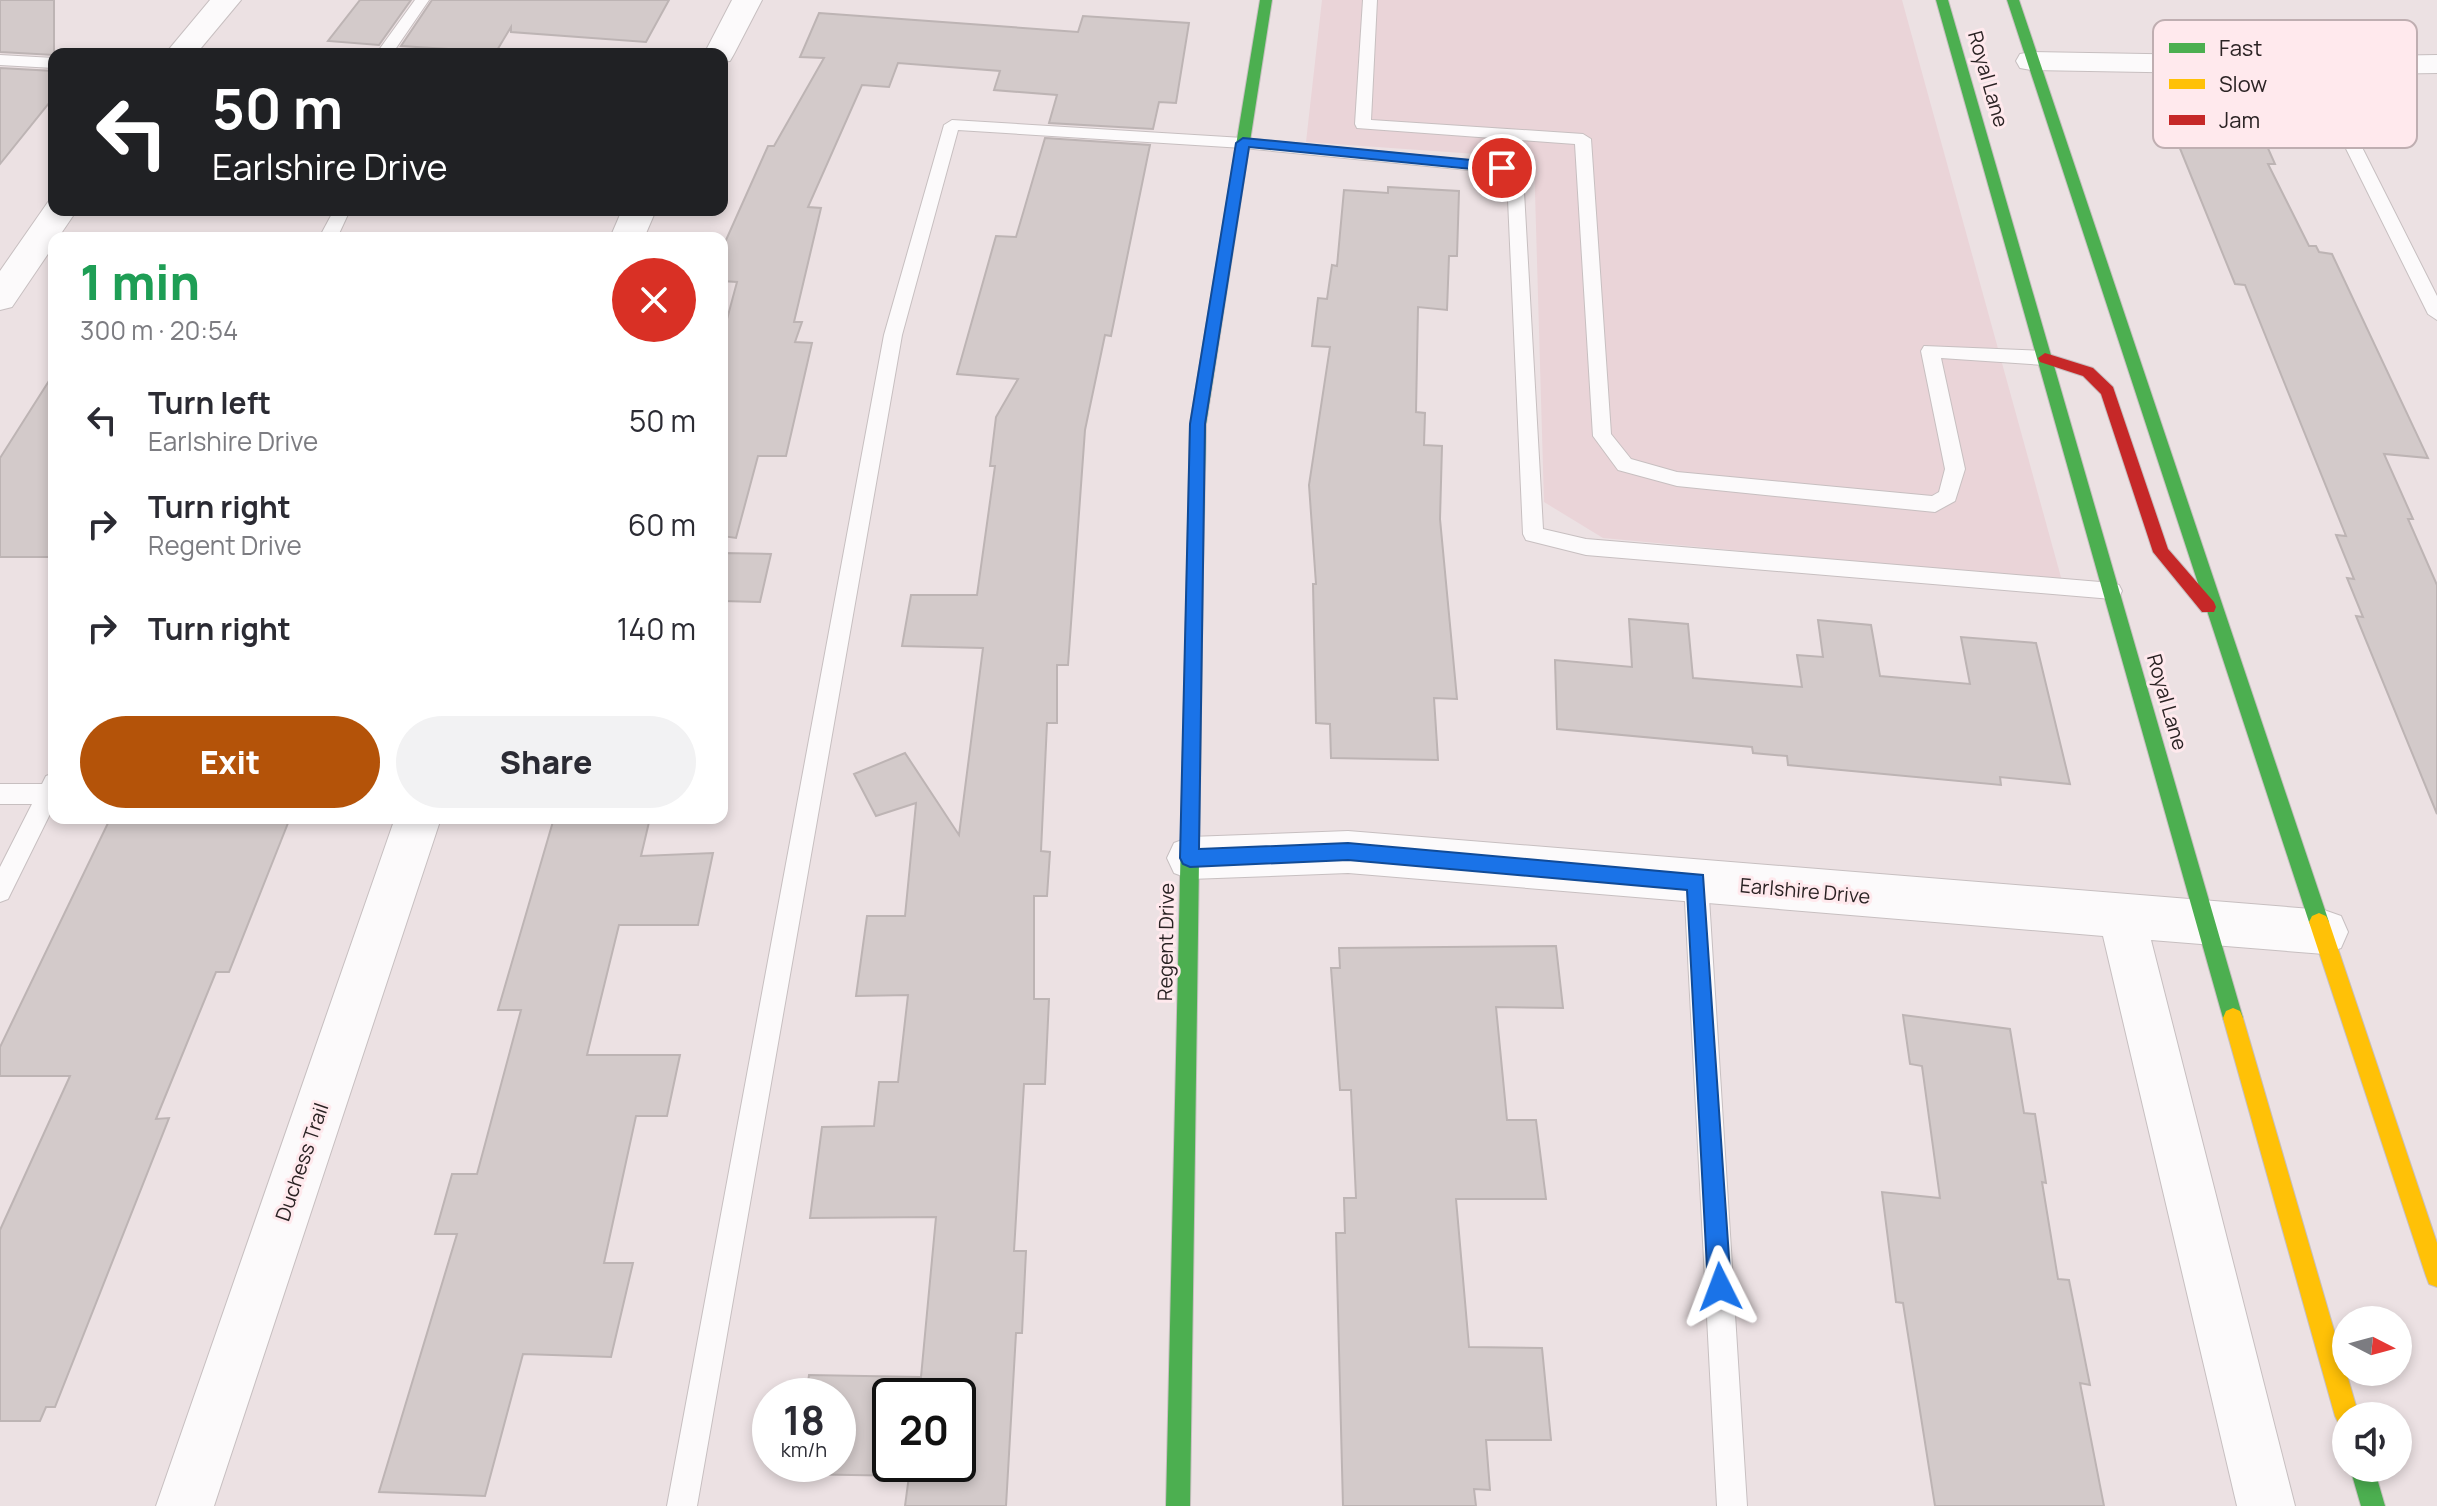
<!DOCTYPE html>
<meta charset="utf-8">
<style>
body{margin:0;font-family:Manrope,sans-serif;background:#f2f2f3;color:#2b2b33;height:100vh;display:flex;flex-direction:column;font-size:30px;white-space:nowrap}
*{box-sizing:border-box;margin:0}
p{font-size:26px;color:#7c7c81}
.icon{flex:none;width:44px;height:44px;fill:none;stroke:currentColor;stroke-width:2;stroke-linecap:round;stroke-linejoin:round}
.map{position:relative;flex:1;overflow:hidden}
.side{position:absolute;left:48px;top:232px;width:680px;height:592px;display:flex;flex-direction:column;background:#fff;border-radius:16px;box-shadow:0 4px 12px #0003}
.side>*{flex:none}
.hud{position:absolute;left:48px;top:48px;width:680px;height:168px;border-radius:16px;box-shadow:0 4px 12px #0003;background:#202124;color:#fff;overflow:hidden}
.needle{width:52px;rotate:96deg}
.controls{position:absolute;left:2332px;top:1306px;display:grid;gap:16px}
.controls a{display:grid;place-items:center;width:80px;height:80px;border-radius:50%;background:#fff;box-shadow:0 4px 12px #0003;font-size:40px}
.speed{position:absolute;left:752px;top:1378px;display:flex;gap:16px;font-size:40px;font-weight:700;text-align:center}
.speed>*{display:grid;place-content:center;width:104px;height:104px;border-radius:50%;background:#fff;box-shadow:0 4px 12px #0003;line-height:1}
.speed small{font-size:20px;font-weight:400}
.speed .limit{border:4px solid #111;border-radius:12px;background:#fff;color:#111}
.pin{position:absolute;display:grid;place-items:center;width:68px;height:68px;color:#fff;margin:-34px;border:4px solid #fff;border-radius:50%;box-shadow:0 2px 8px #0007}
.me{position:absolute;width:88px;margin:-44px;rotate:357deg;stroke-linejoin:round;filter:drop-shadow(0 0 6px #0008)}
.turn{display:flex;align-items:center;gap:28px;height:168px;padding:0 32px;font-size:36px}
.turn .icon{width:104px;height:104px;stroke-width:2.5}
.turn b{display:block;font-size:56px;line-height:68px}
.round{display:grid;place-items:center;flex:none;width:84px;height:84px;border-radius:42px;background:#f2f2f3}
.summary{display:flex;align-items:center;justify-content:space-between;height:136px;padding:0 32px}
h1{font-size:48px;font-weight:800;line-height:60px;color:#1e9e55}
.cta{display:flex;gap:16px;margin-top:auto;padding:16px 32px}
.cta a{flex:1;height:92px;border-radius:48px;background:#b45309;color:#fff;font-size:32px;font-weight:800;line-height:92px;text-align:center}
.cta a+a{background:#f2f2f3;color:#2b2b33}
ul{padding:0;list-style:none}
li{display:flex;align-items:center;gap:24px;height:104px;padding:0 32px}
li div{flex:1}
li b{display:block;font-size:30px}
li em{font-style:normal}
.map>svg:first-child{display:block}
</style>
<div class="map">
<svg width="2437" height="1506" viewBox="0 0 2437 1506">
<rect width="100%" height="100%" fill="#ece1e3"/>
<path fill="#ead4d8" d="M1322 0H1902L2062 581 1603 538 1544 502 1534 158 1306 142Z"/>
<path fill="#d3caca" stroke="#bdb4b4" stroke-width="2" fill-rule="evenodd" d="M0 0H54V55L0 52Z
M360 0H411L379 45 328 41Z
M432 0H669L646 42 511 32V27L496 52 401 46Z
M819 13 1078 32 1083 16 1189 23 1176 103 1159 102 1153 129 1049 123 1057 95 994 90 1000 71 898 63 889 87 862 85 808 207 821 208 794 322H802L795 342 812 343 786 456H758L736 538 722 536V338L737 282 722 281V249L768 146H774L824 58 800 57Z
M0 68 54 71V97L0 164Z
M2166 114 2255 119 2275 164H2268L2309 246H2316L2319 252 2332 254 2428 458 2384 454 2413 519H2408L2437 585V814L2356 616 2363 617 2347 578 2354 579 2336 535 2346 536 2245 285 2235 284Z
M1045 138 1150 145 1111 336 1105 335 1085 430 1068 665H1057V723H1047L1041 851 1050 852 1047 896H1034V999H1049L1045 1084H1024L1014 1251H1026L1022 1333H1016L1006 1506H905L909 1476 794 1474 795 1464H838V1396H806L809 1375 921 1377 936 1217 810 1218 822 1127 874 1126 879 1082H898L908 995 856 996 867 916H905L916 803 876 816 854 774 905 753 959 835 983 648 902 646 911 595H977L995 466H990L996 417 1018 379 957 374 996 236 1016 237ZM890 1396H958V1464H890Z
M1388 187 1459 191 1457 256H1449L1447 310 1418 307 1416 412 1425 413 1424 445 1442 446 1440 519 1457 699 1434 698 1438 760 1331 758 1330 724 1316 723 1313 584H1316L1309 485 1330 347 1312 346 1318 298 1327 299 1332 265 1337 266 1344 190 1388 193Z
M54 373V557H0V458Z
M722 553 771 554 760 602 722 601Z
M1629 619 1688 624 1693 678 1802 687 1797 655 1823 657 1818 620 1871 625 1880 676 1970 684 1961 637 2036 643 2070 784 2000 777 2001 785 1788 765 1787 756 1753 753 1752 747 1557 729 1555 660 1632 667Z
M554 818H650L641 856 713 853 698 925H619L587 1055H680L667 1116H636L604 1263H633L611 1357 523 1354 485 1496 379 1492 457 1234H435L452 1174H477L521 1010H498Z
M108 823H288L229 972H216L156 1119 169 1118 55 1407H46L40 1421H0V1230L70 1076H0V1047Z
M1556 946 1563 1008 1496 1007 1507 1120H1536L1546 1199H1456L1469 1347 1542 1348 1551 1440H1486L1490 1490 1474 1489 1476 1506H1343L1336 1233H1345L1344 1198H1356L1351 1090H1340L1331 968H1340L1339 948Z
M1903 1015 2010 1029 2024 1113 2035 1114 2046 1183 2042 1182 2058 1279 2069 1280 2090 1385 2080 1383 2104 1506H1935L1903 1303 1896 1302 1882 1192 1940 1198 1922 1066 1910 1064Z"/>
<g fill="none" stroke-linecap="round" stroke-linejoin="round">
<defs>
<path id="lane" d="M415 0H429L392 54H376Z
M1363 0H1377L1371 120 1583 134 1591 139 1611 434 1631 459 1677 472 1932 496 1939 492 1945 469 1921 351 1924 346 2045 351 2054 358 2045 365 1941 358 1965 469 1955 501 1935 512 1677 486 1618 470 1593 436 1575 144 1357 128 1355 124Z
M0 55 54 58V68L0 65Z
M2313 61 2321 66 2437 296V320L2428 314 2305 66Z
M952 120 1243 138 1508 164 1523 174 1543 529 1586 539 2112 583 2119 585 2122 591 2119 597 2112 599 1586 555 1526 540 1523 534 1507 177 1499 173 1243 148 958 130 902 335 697 1506H667L884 335 944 125Z
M334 210H350L337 238H319Z
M54 773V806L8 899 0 902V867L32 804H0V784H42L46 776Z
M1696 871 1704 874 1708 882 1747 1506H1717L1684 882 1688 874Z"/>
<path id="street" d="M210 0H241L196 54H165Z
M732 0H762L734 54 730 61 722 62V54H704Z
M2031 52 2313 57 2437 55V73L2313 75 2031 70 2020 68 2016 61 2020 54Z
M54 201V210H77L58 238H54V245L12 307 0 310V271L48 202Z
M622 210H656L644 238H610Z
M395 818H441L214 1506H156Z
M1348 831 2324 910 2341 916 2348 932 2341 948 2324 954 2151 940 2295 1506H2237L2103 936 1348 873 1190 879 1174 873 1167 858 1174 843 1190 837Z"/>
<path id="fast" d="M1260 0H1272L1206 424 1203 570 1195 577 1187 570 1190 424Z
M1936 0H1948L2243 1018 2240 1025 2233 1028 2226 1025 2223 1018Z
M2007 0H2019L2329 922 2326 928 2319 931 2312 928 2309 922Z
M1191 781 1197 783 1200 789 1190 1506H1166L1182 789 1185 783Z
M2350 1468H2374L2385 1506H2361Z"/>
<path id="slow" d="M2319 913 2326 916 2329 922 2437 1243V1287L2429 1284 2426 1276 2309 922 2312 916Z
M2233 1008 2240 1011 2243 1018 2359 1416H2346V1427L2339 1424 2335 1416 2223 1018 2226 1011Z"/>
<path id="jam" d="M2045 353 2093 368 2113 387 2168 549 2214 602 2216 607 2214 612H2202L2153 552 2101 394 2083 376 2040 362 2038 358Z
M1195 563 1203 570 1200 789 1197 795 1191 797 1185 795 1182 789 1187 570Z"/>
</defs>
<use href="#lane" stroke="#c7bfc0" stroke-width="2"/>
<use href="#street" stroke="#c7bfc0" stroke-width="2"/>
<use href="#fast" stroke="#c7bfc0" stroke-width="2"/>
<use href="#slow" stroke="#c7bfc0" stroke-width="2"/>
<use href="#jam" stroke="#c7bfc0" stroke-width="2"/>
<use href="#lane" fill="#fcfafb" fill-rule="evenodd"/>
<use href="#street" fill="#fcfafb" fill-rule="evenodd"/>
<use href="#fast" fill="#4caf50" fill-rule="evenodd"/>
<use href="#slow" fill="#ffc107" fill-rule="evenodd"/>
<use href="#jam" fill="#c62828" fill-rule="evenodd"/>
</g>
<path fill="#1a73e8" stroke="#114b97" stroke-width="2" d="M1243 138 1502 163 1509 168 1502 172 1249 147 1205 424 1199 849 1348 843 1703 875 1731 1287 1728 1295 1720 1299 1712 1295 1708 1287 1687 890 1348 860 1190 867 1183 864 1180 858 1190 424 1236 143Z"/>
<g text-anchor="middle" stroke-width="6" stroke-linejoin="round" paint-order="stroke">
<g font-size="20" fill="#2b2324" stroke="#ffe9ed">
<text transform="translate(1988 79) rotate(74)" y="7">Royal Lane</text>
<text transform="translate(2167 702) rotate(74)" y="7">Royal Lane</text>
<text transform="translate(1805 891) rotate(5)" y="7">Earlshire Drive</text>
<text transform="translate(1166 942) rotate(-89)" y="7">Regent Drive</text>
<text transform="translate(302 1162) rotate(-71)" y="7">Duchess Trail</text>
</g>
</g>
<rect x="2153" y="20" width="264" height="128" rx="12" fill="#ffe9ed" stroke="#bfaeb1" stroke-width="2"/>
<rect x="2169" y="43" width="36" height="10" fill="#4caf50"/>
<rect x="2169" y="79" width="36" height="10" fill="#ffc107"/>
<rect x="2169" y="115" width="36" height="10" fill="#c62828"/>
<g font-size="22" fill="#2b2324">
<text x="2219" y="56">Fast</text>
<text x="2219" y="92">Slow</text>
<text x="2219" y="128">Jam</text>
</g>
</svg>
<div class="controls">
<a><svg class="needle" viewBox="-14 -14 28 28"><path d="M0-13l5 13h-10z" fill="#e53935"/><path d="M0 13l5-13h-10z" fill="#7c7c81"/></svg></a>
<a><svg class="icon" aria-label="sound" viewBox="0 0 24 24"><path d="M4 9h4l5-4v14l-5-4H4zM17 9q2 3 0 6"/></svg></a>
</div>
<div class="speed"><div>18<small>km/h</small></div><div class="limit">20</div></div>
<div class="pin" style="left:1502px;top:168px;background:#d93025"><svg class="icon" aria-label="arrive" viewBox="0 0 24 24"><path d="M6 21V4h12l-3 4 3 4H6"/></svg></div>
<svg class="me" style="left:1720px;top:1287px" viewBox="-20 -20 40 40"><path d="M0-17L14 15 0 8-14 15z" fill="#1a73e8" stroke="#fff" stroke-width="4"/></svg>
<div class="hud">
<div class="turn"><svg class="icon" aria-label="left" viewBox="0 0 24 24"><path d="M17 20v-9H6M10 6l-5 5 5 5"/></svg><div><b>50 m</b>Earlshire Drive</div></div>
</div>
<section class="side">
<div class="summary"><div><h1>1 min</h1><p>300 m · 20:54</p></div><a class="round" style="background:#d93025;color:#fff"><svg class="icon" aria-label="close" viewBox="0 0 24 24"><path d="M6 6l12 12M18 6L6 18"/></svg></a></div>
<ul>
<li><svg class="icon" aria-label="left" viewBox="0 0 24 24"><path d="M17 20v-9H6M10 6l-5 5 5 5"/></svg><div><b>Turn left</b><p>Earlshire Drive</p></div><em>50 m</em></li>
<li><svg class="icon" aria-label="right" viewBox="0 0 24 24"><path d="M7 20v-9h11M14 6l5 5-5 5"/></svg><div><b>Turn right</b><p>Regent Drive</p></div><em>60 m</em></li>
<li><svg class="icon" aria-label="right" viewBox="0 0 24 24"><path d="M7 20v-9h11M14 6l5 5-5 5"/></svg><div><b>Turn right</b></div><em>140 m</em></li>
</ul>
<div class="cta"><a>Exit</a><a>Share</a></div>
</section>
</div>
